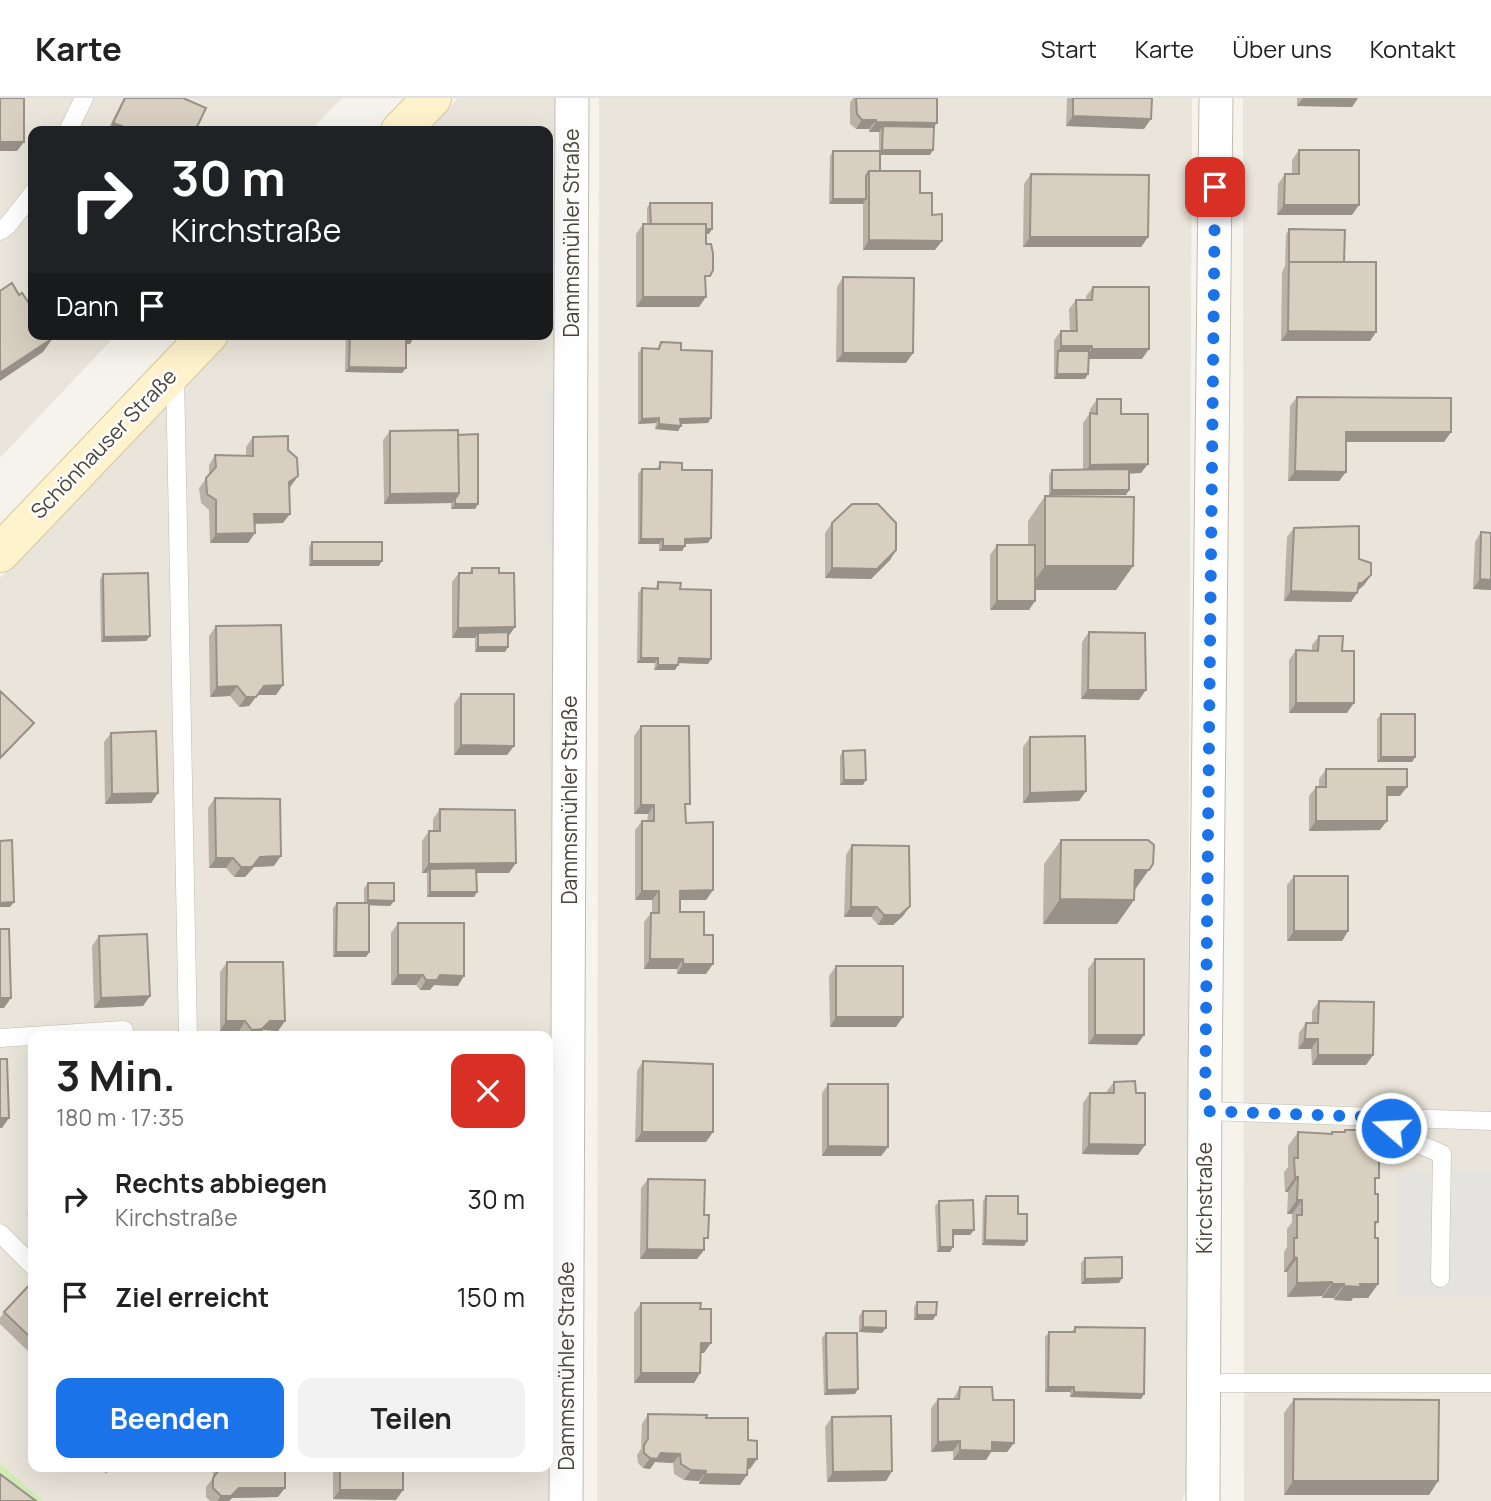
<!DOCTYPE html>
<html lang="de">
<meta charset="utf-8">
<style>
body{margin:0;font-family:Manrope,sans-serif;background:#f2f2f2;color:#222;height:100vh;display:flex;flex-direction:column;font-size:26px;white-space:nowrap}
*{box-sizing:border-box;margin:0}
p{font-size:23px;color:#767676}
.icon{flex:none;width:38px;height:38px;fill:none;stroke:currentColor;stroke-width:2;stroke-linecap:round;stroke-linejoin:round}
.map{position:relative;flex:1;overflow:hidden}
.side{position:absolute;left:28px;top:933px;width:525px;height:441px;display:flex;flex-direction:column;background:#fff;border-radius:14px;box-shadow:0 7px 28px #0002}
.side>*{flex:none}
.banner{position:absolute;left:28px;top:28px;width:525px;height:214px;border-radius:14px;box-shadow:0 7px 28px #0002;background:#202124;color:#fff;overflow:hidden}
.pin{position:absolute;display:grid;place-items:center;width:60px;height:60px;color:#fff;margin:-30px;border-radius:14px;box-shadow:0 4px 10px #0006}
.me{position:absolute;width:77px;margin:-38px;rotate:289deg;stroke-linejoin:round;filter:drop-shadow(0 0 5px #0008)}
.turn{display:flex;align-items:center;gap:24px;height:147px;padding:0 28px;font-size:32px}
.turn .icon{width:91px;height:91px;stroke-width:2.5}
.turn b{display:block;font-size:49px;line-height:60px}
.then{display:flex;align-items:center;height:66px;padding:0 28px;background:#0003;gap:14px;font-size:26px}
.round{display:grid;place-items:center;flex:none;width:74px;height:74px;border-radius:14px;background:#f2f2f2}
.overview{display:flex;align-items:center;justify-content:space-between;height:119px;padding:0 28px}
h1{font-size:42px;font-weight:700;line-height:52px}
.button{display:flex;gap:14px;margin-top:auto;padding:14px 28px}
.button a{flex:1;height:80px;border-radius:14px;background:#1a73e8;color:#fff;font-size:28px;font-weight:700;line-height:80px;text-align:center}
.button a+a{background:#f2f2f2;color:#222}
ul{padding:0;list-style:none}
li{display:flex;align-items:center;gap:21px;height:98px;padding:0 28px}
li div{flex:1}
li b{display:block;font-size:26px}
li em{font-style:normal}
header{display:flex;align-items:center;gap:42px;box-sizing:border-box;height:98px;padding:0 35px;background:#fff;border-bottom:2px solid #e0e0e0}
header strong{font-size:33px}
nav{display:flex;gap:38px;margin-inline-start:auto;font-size:24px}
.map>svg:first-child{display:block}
</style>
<header>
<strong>Karte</strong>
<nav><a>Start</a><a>Karte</a><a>Über uns</a><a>Kontakt</a></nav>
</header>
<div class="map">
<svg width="1491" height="1403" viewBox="0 0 1491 1403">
<rect width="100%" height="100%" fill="#f6f3ec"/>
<path fill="#eae5da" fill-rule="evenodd" d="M0 0H342L310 33H33V236H117L0 360Z
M458 0H556L554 1403H43L0 1365V480L233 236H548V33H427ZM33 938H548V1368H33Z
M599 0H1192L1186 1392 1182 1403H597Z
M1243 0H1491V1403H1244Z"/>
<path fill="#d2eab5" d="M0 1365 43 1403H0Z"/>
<path fill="#e5e3e0" d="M558 295 559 449H546L545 296Z
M560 592 561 673 549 674 548 593Z
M1397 1073 1491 1074V1200L1396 1199Z"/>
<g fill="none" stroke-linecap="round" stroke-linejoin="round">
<defs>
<path id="lane" d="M68 33 84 0
M0 133 8 127 33 95
M175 277 188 938
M0 940 124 932
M1205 1013 1491 1023
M1376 1019 1405 1040 1442 1056 1440 1180
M0 1135 33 1168
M1205 1285H1491"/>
<path id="street" d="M566 1403 572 0
M1203 1403 1205 980 1216 0"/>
<path id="secondary" d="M400 33 432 0
M0 455 209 236"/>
</defs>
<use href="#lane" stroke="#c2bbae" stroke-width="19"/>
<use href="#street" stroke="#c2bbae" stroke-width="35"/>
<use href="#secondary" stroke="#d6c79b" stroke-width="40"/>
<use href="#lane" stroke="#fff" stroke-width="18"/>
<use href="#street" stroke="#fff" stroke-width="33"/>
<use href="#secondary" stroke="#fff3cd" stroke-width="38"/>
</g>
<path fill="#bab2a6" d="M124 0H183L195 33H107Z
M853 0H937L930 57H880V73L920 95 932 117 935 152H863V106H829L830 58 833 53H879V34H869V31H856L850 26V5Z
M1067 0H1152L1144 31 1066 28Z
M1297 0H1358L1352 9 1297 8Z
M1299 52 1352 117H1277L1278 86 1285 76H1292V62Z
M1031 76 1148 139 1141 149H1023L1024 86Z
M650 105 709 136H706L705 185 699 209H636V136L643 126H647V110Z
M1289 131 1344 164 1376 234 1370 243H1281L1282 174 1285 168 1286 136Z
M843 179 906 265 836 264 837 189Z
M1093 189 1142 261H1088L1085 281H1054V242L1061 233H1070L1069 211 1076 202H1086V198Z
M346 236H413V241L410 246H406V270L402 275 345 274Z
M661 244 681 252 708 325 681 326V328L678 333 655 331 656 325 638 326V255L642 250 657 251Z
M1297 299 1451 334 1444 344H1346V374L1339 383H1288L1290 308Z
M1097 301 1121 316 1141 375 1129 376 1126 397H1049V377L1052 372 1083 371V325L1090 315V311Z
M390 333 458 337 478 406 475 411H451V405L384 406 383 342Z
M253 339 288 352 291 388 289 389 283 425 254 426 255 435 248 445H210L209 412 201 405 199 390 209 377V367L215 357 246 358V349Z
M660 364 682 372 711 440 708 445 685 446 682 453H659V446H638V376L642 371H657Z
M1045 398 1133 468 1116 492H1035L1029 512H990V457L997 447H1028V423Z
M832 425 896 452 890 462 871 481 825 480V435Z
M1294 430 1359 461 1371 477 1364 487 1358 492 1351 504 1284 503 1287 439Z
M1481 434 1491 435V492L1473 491 1475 444Z
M312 444 379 468H309V449Z
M472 470 508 539 505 554H475V540H452V484L459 475H469Z
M103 476 150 538 146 543 101 544 100 481Z
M658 484 680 491 711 561 708 566 679 565 675 572H654L655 565H637L638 495 642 490 655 491Z
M216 528 283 587 276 597H257L249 608 239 609 230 598 210 599 209 538Z
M1089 534 1139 602 1081 601 1082 544Z
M1319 538 1347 615H1289V562L1296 552 1312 553V547Z
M461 596 514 648 507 657H454V606Z
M1381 616 1415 659 1412 664H1377V621Z
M641 628 685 712 686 725 713 792 706 802H680V814L704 837 706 876H677V871H644V824L651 815H652V802H635V732L642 723H647L648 716H634V638Z
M111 635 158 695 151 705 105 706 104 644Z
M1030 639 1086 693 1079 703 1023 705V649Z
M843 653 863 687H840V658Z
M1326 671 1400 698H1387L1380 732 1309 733V698L1316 689H1319V681Z
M215 700 274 768 254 769 245 779H234L226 770H209L208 710Z
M440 711 509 775H477L474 799H427V775H422V743L429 733H433V721Z
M1061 742 1134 802 1117 826H1043L1044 766Z
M852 747 903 818 893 827H878L871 819H844L846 757Z
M1294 778 1348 833 1342 843H1287V787Z
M368 785 394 803 390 808 369 807V854L366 859H333V810L337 805H364V790Z
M398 825 458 888 434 887 430 892H420L416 887H391V835Z
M99 838 150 898 143 908 94 910 92 848Z
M1095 861 1137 947 1088 946V871Z
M227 864 285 923 278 933 263 932 258 938H243L239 933H220V874Z
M836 868 896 929H830L829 878Z
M1319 903 1373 957 1366 967H1312L1311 951H1298L1299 935 1306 925H1312V913Z
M643 963 713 1034 706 1044H635L637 973Z
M1114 984 1136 995 1138 1057 1082 1056 1083 1005 1090 995H1107V993Z
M828 986 888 1049 881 1058H822V995Z
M1345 1032 1375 1085 1378 1124 1375 1129 1378 1186 1368 1200H1353L1351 1203 1334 1202V1200H1322V1198L1287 1199V1174H1284V1154L1287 1149V1131L1292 1124V1116H1287L1288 1094H1285L1284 1074 1288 1069V1048L1298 1034 1330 1036 1332 1034H1343Z
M648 1081 704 1146V1152L697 1161H640L641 1090Z
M986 1098 1018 1116 1027 1143 1024 1148 982 1147 983 1103Z
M939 1103 974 1132 970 1137H953V1149L950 1154H937L935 1108Z
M33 1107V1122L27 1116Z
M1085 1160 1122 1180 1119 1185 1081 1186V1165Z
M33 1183V1258L0 1226V1220L4 1214Z
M917 1204 933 1222H914V1209Z
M641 1205 700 1211 704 1255H701L700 1275 694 1285H634V1215Z
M863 1213 886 1230 882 1235 859 1234V1218Z
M1075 1229 1144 1296 1141 1301 1070 1299V1294H1045V1239L1049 1234H1072Z
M826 1235 858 1291 855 1296 824 1297 822 1240Z
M960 1289 993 1302 1014 1345 1007 1354H991L986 1362H953V1353L931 1354V1310L938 1301H953Z
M1294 1301 1438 1383 1429 1397H1284V1315Z
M648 1316 706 1320 748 1342 750 1371 747 1370 740 1387 699 1386V1383L684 1382 674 1376 673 1365 655 1364 650 1371 643 1370 638 1365 637 1357 641 1351 642 1326Z
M832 1319 892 1373 886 1383 827 1384 825 1329Z
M98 1368H113L106 1376Z
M213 1368H285L278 1399 232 1400 229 1403H210L206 1399V1389L213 1380Z
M333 1368H403V1392L396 1402 333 1401Z"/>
<path fill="#979187" d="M1303 0H1358L1352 9 1297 8Z
M1073 18 1151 21 1144 31 1066 28Z
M862 22H876L869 31H856Z
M876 24 937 25 930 34 883 28 879 34H869Z
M113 25 122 28 118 33H108Z
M0 44H24L17 53H0Z
M882 52H933L930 57H878Z
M833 101H866L863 106H829Z
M1284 107H1359L1352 117H1277Z
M712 131 709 136H647Z
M1030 139H1148L1141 149H1023Z
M869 142 942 143 935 152H863Z
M643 199H706L699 209H636Z
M1288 233 1376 234 1370 243H1281Z
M53 240 43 254 0 283V275Z
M406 241H413L410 246H402Z
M1061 248H1092L1085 258 1058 253Z
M1092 251H1149L1142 261H1085Z
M843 255H913L906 265 836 264Z
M349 269 406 270 402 275 345 274Z
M1057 276H1088L1085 281H1054Z
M659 320 656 325 638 326 642 321Z
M711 320 708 325 677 326 680 321Z
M659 326 681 328 678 333 655 331Z
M1346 334H1451L1444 344H1339Z
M1148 366 1141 375 1083 376 1090 367Z
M1295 373 1346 374 1339 383H1288Z
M298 378 291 388 282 394 289 384Z
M1052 392H1129L1126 397H1049Z
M459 395 452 405 384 406 390 396Z
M455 406H478L475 411H451Z
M254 416H290L283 425 247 426Z
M255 435 248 445H210L216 436Z
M711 440 708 445 681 446 685 441Z
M641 441H663L659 446H638Z
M663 448H685L682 453H659Z
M896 452 890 462 871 481 825 480 832 470Z
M312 463H382L379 468H309Z
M1045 468H1133L1116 492H1028Z
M1371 477 1364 487 1355 495H1357L1351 504 1284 503 1291 493 1359 485Z
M1480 481 1491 482V492L1473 491Z
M997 503H1035L1029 512H990Z
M515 529 508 539 478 535 475 540H452L458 530Z
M150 538 146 543 101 544 104 539Z
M478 549H508L505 554H475Z
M641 560H658L655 565H637Z
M679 560 711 561 708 566 676 565Z
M658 567H678L675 572H654Z
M283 587 276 597H257L264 588Z
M237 588 230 598 210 599 217 589Z
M1088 592H1146L1139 602 1081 601Z
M246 599H256L249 608 239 609Z
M1296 605H1354L1347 615H1289Z
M34 625 30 630 0 661V660Z
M461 647 514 648 507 657H454Z
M1381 659H1415L1412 664H1377Z
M844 682H866L863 687H840Z
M1387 689H1407L1400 698H1380Z
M1086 693 1079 703 1023 705 1030 695Z
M158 695 151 705 105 706 112 696Z
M641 707H654L648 716H634Z
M1316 723H1387L1380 732 1309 733Z
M281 758 274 768 254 769 245 779H234L241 769 260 759Z
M216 760H233L226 770H209Z
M516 765 509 775H430V771L427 775H422L429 766Z
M1153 766 1132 796 1135 772Z
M713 792 706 802H673L680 793Z
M642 793H659L652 802H635Z
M430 794H477L474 799H427Z
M1060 801 1134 802 1117 826H1043Z
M368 802 394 803 390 808 364 807Z
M14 804 10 809H0V805Z
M910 808 903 818 893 827H878L884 817Z
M851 809H877L871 819H844Z
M1294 833H1348L1342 843H1287Z
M336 854H369L366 859H333Z
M650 861H683L677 871H644Z
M683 866H713L706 876H677Z
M398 877H423L416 887H391Z
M440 877 464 878 458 888 434 887 430 892H420L426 882Z
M150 898 143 908 94 910 101 900Z
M0 900H11L4 910H0Z
M836 919H903L896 929H830Z
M226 923H245L239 933H220Z
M270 923H285L278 933 263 932 258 938H248L252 932Z
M1095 937H1144L1137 947 1088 946Z
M1305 941H1318L1311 951H1298Z
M1318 957H1373L1366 967H1312Z
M0 1020H9L2 1030H0Z
M642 1034H713L706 1044H635Z
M1089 1046 1145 1047 1138 1057 1082 1056Z
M828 1048 888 1049 881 1058H822Z
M1295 1079H1298L1288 1094H1285Z
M1297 1102H1302L1292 1116H1287Z
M953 1132H974L970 1137H949Z
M985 1142 1027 1143 1024 1148 982 1147Z
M940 1149H953L950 1154H937Z
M647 1151 704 1152 697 1161H640Z
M1294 1159 1297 1160 1287 1174H1284Z
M1122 1180 1119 1185 1081 1186 1085 1181Z
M1332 1184 1322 1198 1287 1199 1297 1185Z
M1332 1186H1344L1334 1200H1322Z
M1360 1186H1378L1368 1200H1353L1351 1203 1334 1202 1344 1188Z
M917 1217H936L933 1222H914Z
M863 1229 886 1230 882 1235 859 1234Z
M701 1245H711L704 1255H694Z
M641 1275H700L694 1285H634Z
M1048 1289H1074L1070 1294H1045Z
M858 1291 855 1296 824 1297 827 1292Z
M1074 1294 1144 1296 1141 1301 1070 1299Z
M960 1343 953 1353 931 1354 938 1344Z
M992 1344 1014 1345 1007 1354H991L986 1362H953L960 1352Z
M661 1355 680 1356 673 1365 655 1364 650 1371 643 1370 650 1360Z
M748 1361H757L750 1371 741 1370Z
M691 1372 706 1373 699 1383 684 1382Z
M892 1373 886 1383 827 1384 833 1374Z
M705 1376 747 1377 740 1387 699 1386Z
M1293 1383H1438L1429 1397H1284Z
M239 1390H285L278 1399 232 1400 229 1403H217L221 1398Z
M340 1392H403L396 1402 333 1401Z"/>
<path fill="#d8cfc1" stroke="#979187" stroke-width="2" d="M0 0H24V44H0Z
M125 0H183L206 10 195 33H120L122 28 113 25Z
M856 0H937V25L876 24V22H862L857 16Z
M1073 0H1152L1151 21 1073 18Z
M883 28 934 29 933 52H882Z
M1299 52H1359V107H1284L1285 76H1299Z
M833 53H880V73H869L866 78V101H833Z
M869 73H920V95H932V117L942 116V143L869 142Z
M1031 76 1149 77 1148 139H1030Z
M650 105H712V131H706V126H651Z
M643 126H706V146H711L713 155V172L710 178H705L706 199H643Z
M1289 131 1345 132 1344 164H1289Z
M1289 164H1376V234L1288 233Z
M843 179 914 180 913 255H843Z
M12 185 19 197 22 195 33 211V236H50L53 240 0 275V193Z
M1093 189H1149V251H1092V248H1061V233H1077L1076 202H1092Z
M350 236H413V241H406V270L349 269Z
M661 244 681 245V252L712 253 711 320 680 321 681 328 659 326V320L642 321V250L659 251Z
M1058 253H1089L1088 276H1057Z
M1297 299 1451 300V334H1346V374L1295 373Z
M1097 301H1121V316H1148V366L1090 367V315L1097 316Z
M458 332 459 395 390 396V333Z
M478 336V406H455V401L459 395 458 337Z
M288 338V352L297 360 298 378 289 384 290 416H254L255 435 216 436V402L207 396 206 380 216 369 215 357 253 358V339Z
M660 364 682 365V372H712L711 440 685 441V448H663V441H641L642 371H660Z
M1129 371V392H1052V372Z
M1045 398 1134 399 1133 468H1045Z
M852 406H878L896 425V452L877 471 832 470V425Z
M1359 428V461L1371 465V477L1362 485H1359L1357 495 1291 493 1294 430Z
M1481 434 1491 435V482L1480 481Z
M312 444H382V463H312Z
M997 447H1035V503H997Z
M472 470H499V475H514L515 529 458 530 459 475H472Z
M148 475 150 538 104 539 103 476Z
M658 484 681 485 680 491 711 492V561L679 560 678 567H658V560H641L642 490 658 491Z
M281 527 283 587 264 588 256 599H246L237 588 217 589 216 528Z
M508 534V549H478V535Z
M1089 534 1145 535 1146 592H1088Z
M1319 538H1343L1342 553H1354V605H1296V552L1318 553Z
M0 593 34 625 0 660Z
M461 596H514V648L461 647Z
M1381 616H1415V659H1381Z
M641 628H689L690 706H685L686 725 713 724V792L680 793V814H704V837H713V866H683V861H650L651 815H659V793H642V723H654V707H641Z
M156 633 158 695 112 696 111 635Z
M1085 638 1086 693 1030 695V639Z
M865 652 866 682H844L843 653Z
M1326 671H1407V689H1387V723H1316V689H1326Z
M215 700 280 701 281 758 260 759 252 769H241L233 760H216Z
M440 711 515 712 516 765 429 766V733H440Z
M12 742 14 804 0 805V743Z
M1061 742H1148L1154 747 1153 766 1149 772H1135L1134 802 1060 801Z
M852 747 909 748 910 808 900 817H884L877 809H851Z
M476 770 477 794H430V771Z
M1294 778H1348V833H1294Z
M368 785H394V803L368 802Z
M337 805H369V854H336Z
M398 825H464V878L440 877 437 882H426L423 877H398Z
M0 831H9L11 900H0Z
M147 836 150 898 101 900 99 838Z
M1095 861H1144V937H1095Z
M227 864H283L285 923H270L262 931 252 932 245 923H226Z
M836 868H903V919H836Z
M1319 903 1374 904 1373 957H1318V941H1305L1306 925H1318Z
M339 934H373V938H339Z
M0 961H7L9 1020H0Z
M643 963 713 966V1034H642Z
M1135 983 1136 995H1145V1047L1089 1046 1090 995H1114V984Z
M828 986H888V1049L828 1048Z
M1345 1032H1361V1034H1379V1080H1375V1096H1378V1124H1375V1140H1378V1186H1360L1361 1189 1344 1188V1186H1332V1184L1297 1185V1160L1294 1159V1140H1297V1117H1302V1102H1297L1298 1079H1295L1294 1060H1298V1034L1332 1036V1034H1345Z
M648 1081 705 1082 704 1117H709L708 1140H704V1152L647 1151Z
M986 1098H1018V1116H1027V1143L985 1142Z
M973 1102 974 1132H953V1149H940L939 1103Z
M1122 1159V1180L1085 1181V1160Z
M33 1183V1242L4 1214Z
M917 1204H937L936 1217H917Z
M641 1205H701L700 1211H711V1245H701L700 1275H641Z
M863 1213H886V1230L863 1229Z
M1075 1229 1145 1230 1144 1296 1074 1294V1289H1048L1049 1234H1075Z
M826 1235H857L858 1291 827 1292Z
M960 1289H992L993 1302H1014V1345L992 1344V1353L960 1352V1343L938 1344V1301H959Z
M1294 1301 1439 1302 1438 1383H1293Z
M648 1316 707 1317 706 1320H748V1342L757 1343V1361H748L747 1377 705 1376 706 1373 691 1372 681 1366 680 1356 661 1355 657 1361 650 1360 644 1355V1347L648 1341Z
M891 1318 892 1373 833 1374 832 1319Z
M219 1368H285V1390H239L231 1398H221L213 1390V1380L219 1372Z
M340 1368H403V1392H340Z
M0 1376 36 1403H0Z"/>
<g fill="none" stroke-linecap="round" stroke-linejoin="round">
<path stroke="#1a73e8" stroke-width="12" stroke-dasharray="0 21.6" d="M1215 89 1205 1013 1376 1019 1391 1030"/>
</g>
<g text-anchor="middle" stroke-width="5" stroke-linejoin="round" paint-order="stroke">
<g font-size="21" fill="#4b4439" stroke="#fff">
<text transform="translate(572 135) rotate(-90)" y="7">Dammsmühler Straße</text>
<text transform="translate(104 346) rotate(-46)" y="7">Schönhauser Straße</text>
<text transform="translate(570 702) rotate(-90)" y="7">Dammsmühler Straße</text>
<text transform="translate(1205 1100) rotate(-90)" y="7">Kirchstraße</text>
<text transform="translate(567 1268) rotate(-90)" y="7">Dammsmühler Straße</text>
</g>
</g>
</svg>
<div class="pin" style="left:1215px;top:89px;background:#d93025"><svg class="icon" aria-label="arrive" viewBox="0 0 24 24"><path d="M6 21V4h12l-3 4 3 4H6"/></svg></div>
<svg class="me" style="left:1391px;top:1030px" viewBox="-20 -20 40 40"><circle r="17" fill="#1a73e8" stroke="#fff" stroke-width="3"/><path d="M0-11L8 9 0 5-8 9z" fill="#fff"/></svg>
<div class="banner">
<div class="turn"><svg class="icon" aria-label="right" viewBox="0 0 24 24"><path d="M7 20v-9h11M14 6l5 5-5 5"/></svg><div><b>30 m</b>Kirchstraße</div></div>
<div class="then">Dann<svg class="icon" aria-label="arrive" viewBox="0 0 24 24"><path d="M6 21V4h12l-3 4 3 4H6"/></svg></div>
</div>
<section class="side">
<div class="overview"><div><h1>3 Min.</h1><p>180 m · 17:35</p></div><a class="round" style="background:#d93025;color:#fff"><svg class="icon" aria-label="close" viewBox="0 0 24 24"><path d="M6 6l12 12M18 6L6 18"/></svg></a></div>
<ul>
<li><svg class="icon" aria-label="right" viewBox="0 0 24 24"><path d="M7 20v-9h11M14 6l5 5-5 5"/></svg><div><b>Rechts abbiegen</b><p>Kirchstraße</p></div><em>30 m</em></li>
<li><svg class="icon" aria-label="arrive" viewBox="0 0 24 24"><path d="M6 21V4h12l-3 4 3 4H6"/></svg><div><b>Ziel erreicht</b></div><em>150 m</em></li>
</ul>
<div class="button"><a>Beenden</a><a>Teilen</a></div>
</section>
</div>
